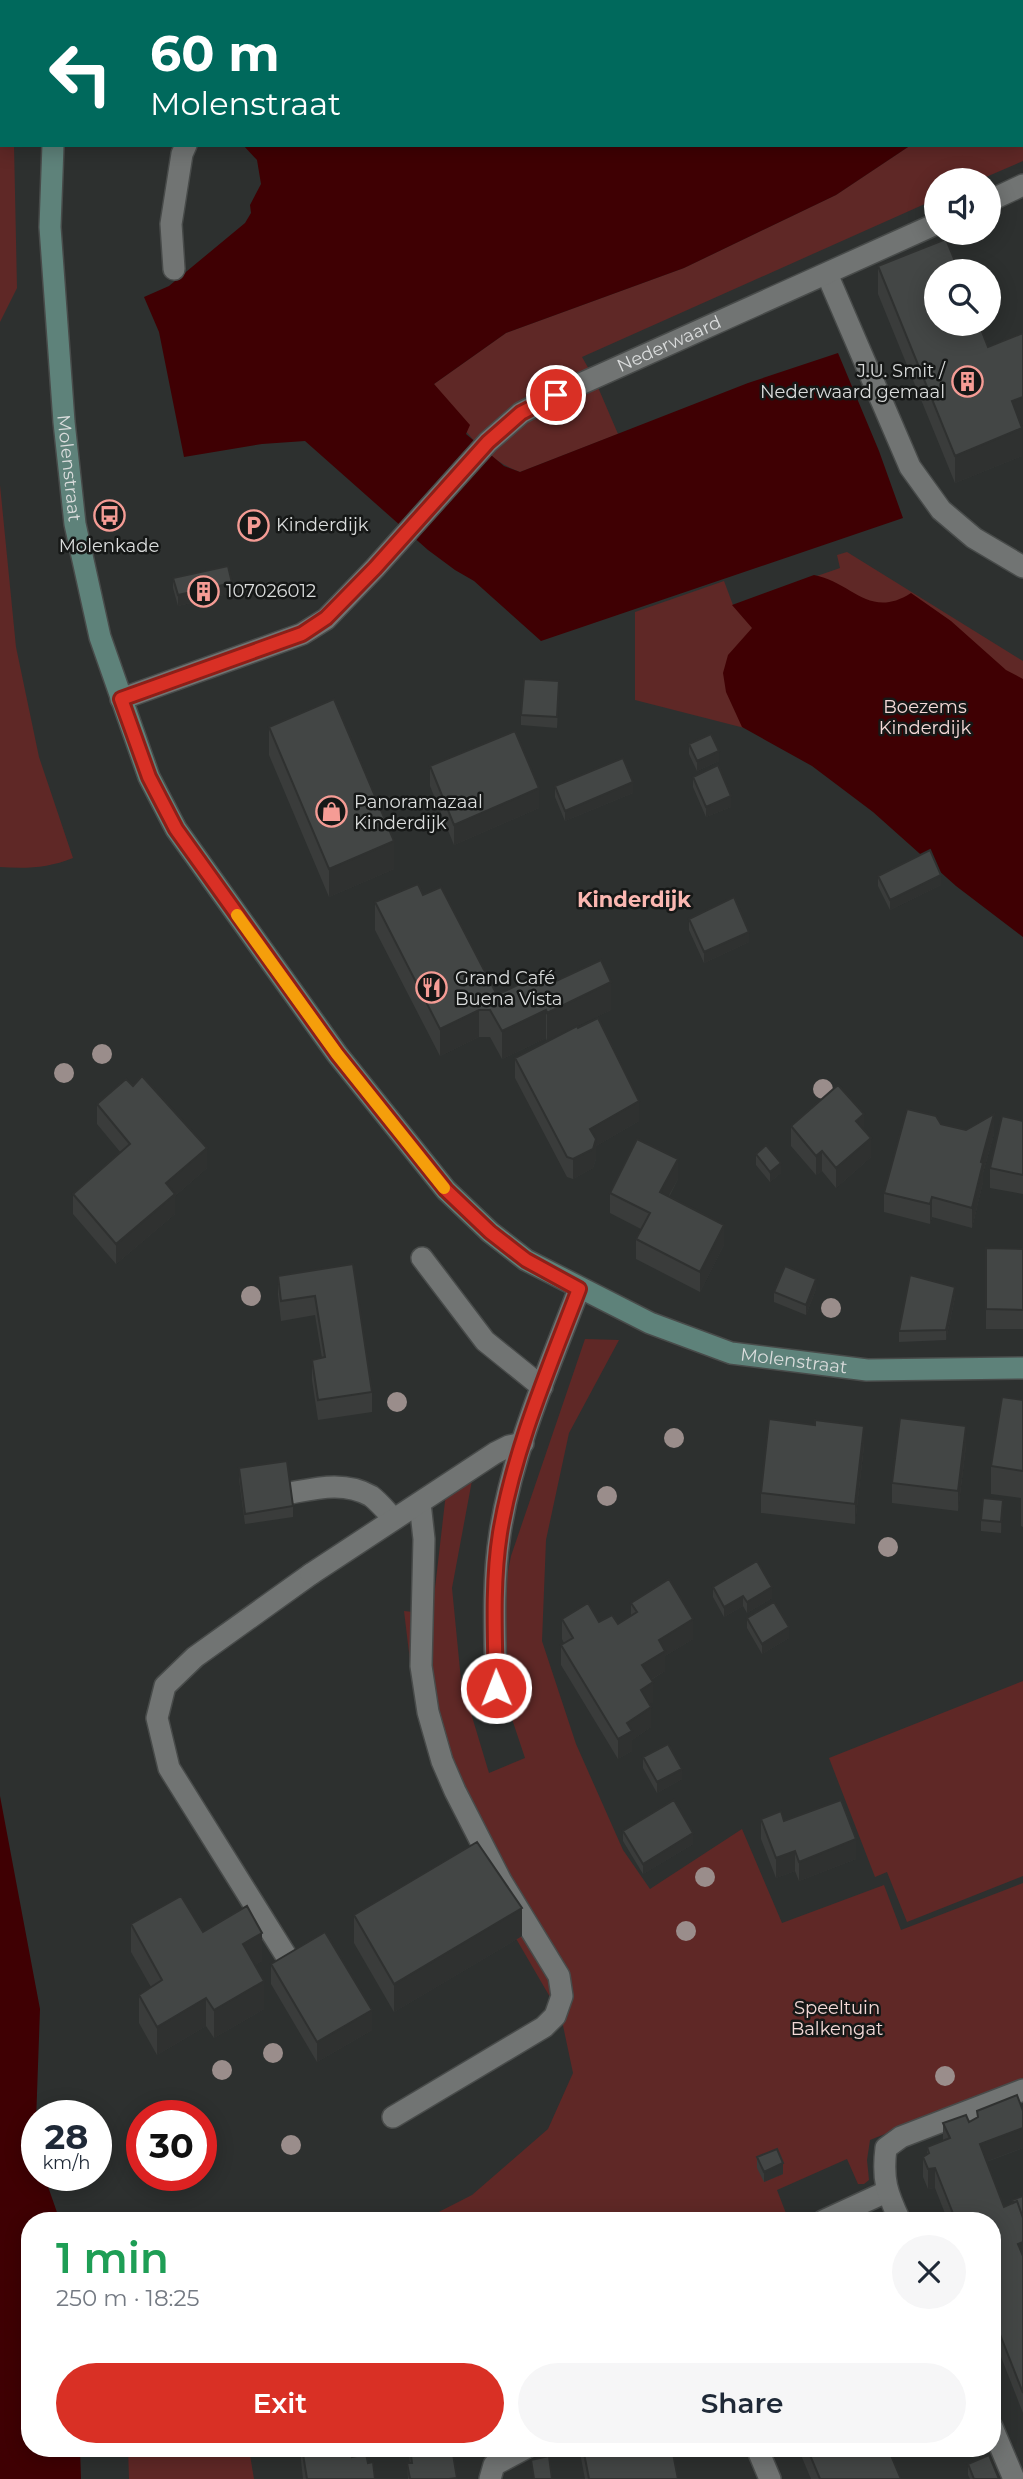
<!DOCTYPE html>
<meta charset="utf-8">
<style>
body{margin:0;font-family:Montserrat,sans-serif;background:#f6f6f7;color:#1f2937;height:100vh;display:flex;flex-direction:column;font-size:26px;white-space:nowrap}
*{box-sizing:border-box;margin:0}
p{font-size:23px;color:#747a83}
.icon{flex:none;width:38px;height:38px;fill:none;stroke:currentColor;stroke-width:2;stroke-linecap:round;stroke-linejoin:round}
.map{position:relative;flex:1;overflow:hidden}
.drawer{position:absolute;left:21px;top:2212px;width:980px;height:245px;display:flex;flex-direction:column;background:#fff;border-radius:28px;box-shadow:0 4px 18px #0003}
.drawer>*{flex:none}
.hud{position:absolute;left:0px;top:0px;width:1024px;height:147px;box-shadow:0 4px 18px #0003;background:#00695c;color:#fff;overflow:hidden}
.controls{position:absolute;left:924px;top:168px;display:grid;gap:14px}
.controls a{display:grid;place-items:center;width:77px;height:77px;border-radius:50%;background:#fff;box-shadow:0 4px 18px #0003;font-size:35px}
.speed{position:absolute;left:21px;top:2100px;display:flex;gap:14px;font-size:35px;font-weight:700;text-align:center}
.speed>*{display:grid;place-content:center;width:91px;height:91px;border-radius:50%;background:#fff;box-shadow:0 4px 18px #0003;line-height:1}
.speed small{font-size:18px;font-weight:400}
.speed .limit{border:10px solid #d22;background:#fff;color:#111}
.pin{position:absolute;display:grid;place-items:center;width:60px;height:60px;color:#fff;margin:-30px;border:4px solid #fff;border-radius:50%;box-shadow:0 2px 7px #0007}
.me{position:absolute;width:77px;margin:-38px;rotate:359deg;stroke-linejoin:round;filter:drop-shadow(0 0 5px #0008)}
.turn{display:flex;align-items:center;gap:24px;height:147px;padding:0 35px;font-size:32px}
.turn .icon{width:91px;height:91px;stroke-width:2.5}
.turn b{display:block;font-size:49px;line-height:60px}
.round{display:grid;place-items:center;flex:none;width:74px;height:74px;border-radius:37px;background:#f6f6f7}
.summary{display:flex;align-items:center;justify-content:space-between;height:119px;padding:0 35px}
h1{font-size:42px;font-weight:600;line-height:52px;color:#1e9e55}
.primary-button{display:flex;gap:14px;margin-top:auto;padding:14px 35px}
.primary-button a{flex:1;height:80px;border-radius:42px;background:#d93025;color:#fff;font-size:28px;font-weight:600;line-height:80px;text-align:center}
.primary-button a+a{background:#f6f6f7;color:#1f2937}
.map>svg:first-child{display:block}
</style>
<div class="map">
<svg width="1023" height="2479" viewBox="0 0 1023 2479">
<rect width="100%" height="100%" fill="#2d302f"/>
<path fill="#5f2826" d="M0 0H33L2 2V145H14L17 288 0 322Z
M941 0H1023V161L979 180H936V199L582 357 594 378 618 434 520 472C478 456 457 421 434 384L506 333 684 268 836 195 911 145H1022V2H942Z
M0 485 16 647 39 757 73 858C48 868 26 869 0 867Z
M847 552 1023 661V932L785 724 764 733 635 700V612L724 581 733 605 840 568 837 555Z
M585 1339 619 1340 569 1433 546 1540 542 1641 576 1744 623 1850 650 1889 742 1829 782 1923 884 1885 901 1930 1023 1883V2079L870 2140 867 2160 869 2180 864 2184H858L847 2159 777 2190 787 2216 775 2221H421L472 2195 548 2129 573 2073 561 2016 500 1911 439 1771 410 1661 404 1611 432 1614 446 1493 473 1475 452 1588 461 1680 489 1773 525 1758 491 1656 511 1556Z
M1023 1681V1876L907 1922 887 1872 875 1877 829 1758Z
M128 2448H260L249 2449 254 2479H129Z"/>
<path fill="#3f0003" d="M339 0H941L942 2H341Z
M243 145H911L836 195 684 268 506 333 434 384 470 425 466 434 504 466 520 472 748 383 838 353 879 451 903 518 541 641 474 581 455 570 428 550 305 441 262 444 184 457 159 332 144 297 169 286 245 223 251 213 250 205 261 184 257 160Z
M814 575C852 582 869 620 911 593L951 621 1006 670 1023 679V937L956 886 873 812 812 766 742 727 726 692 723 673 728 655 752 628 732 605Z
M0 1796 40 2009 35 2150 37 2175H44L60 2221H30V2448H80L81 2479H0Z"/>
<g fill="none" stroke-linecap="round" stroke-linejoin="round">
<defs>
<path id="lane" d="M225 0 226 2
M316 2 317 0
M174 269 171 224 182 154 186 145
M827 274 910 467 941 510 974 538 1023 567
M290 1493C317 1488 345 1481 371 1496 379 1502 387 1512 394 1519
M295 1970 169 1768 157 1718 165 1686 195 1657 311 1574
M393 2117 544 2027 555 2016 562 1996 559 1976 501 1881 455 1791 442 1761 428 1712 421 1666 424 1539 420 1503"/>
<g id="street">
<path d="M989 201 1023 185"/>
<path id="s1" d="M121 699 302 634 326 619 375 568 488 442 521 413 556 395 936 224"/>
<path d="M422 1258 485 1341 542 1387"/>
<path d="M311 1574 495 1453 509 1446 523 1443"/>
<path d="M496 1688C495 1637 492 1584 500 1533 513 1449 549 1368 579 1289"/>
<path d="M823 2221 886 2192"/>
<path d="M900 2221C887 2193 882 2180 886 2148L901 2137 1023 2090"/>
<path d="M992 2427 1014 2479"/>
<path d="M757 2448 770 2479"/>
<path d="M490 2479 494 2465 526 2448"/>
</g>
<g id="secondary">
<path d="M73 2V0"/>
<path id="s2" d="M53 145 50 227 64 422 75 524 100 637 149 777 176 829 337 1054 446 1190 490 1232 526 1260 650 1323 731 1353 867 1370 1023 1368"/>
</g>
</defs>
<use href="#lane" stroke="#484b4a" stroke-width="24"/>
<use href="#street" stroke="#484b4a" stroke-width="24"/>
<use href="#secondary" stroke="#484b4a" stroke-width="24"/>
<use href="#lane" stroke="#717473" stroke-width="21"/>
<use href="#street" stroke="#717473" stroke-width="21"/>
<use href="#secondary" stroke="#5e827a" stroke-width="21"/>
</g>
<g fill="#9a8d8b">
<circle cx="102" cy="1054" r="10"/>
<circle cx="64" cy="1073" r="10"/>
<circle cx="823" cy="1089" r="10"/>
<circle cx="251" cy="1296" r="10"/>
<circle cx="831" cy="1308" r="10"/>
<circle cx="397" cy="1402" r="10"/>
<circle cx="674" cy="1438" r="10"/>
<circle cx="607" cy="1496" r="10"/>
<circle cx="888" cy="1547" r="10"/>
<circle cx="705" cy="1877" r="10"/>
<circle cx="686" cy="1931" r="10"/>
<circle cx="273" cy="2053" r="10"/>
<circle cx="222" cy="2070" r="10"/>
<circle cx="945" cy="2076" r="10"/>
<circle cx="291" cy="2145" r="10"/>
</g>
<path fill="#3a3c3b" d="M878 266 936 271 1021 425 1022 456 955 483 878 294Z
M173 578 232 593 178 606 173 588Z
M559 691 557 728 521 725V715Z
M269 727 394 869 329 897 269 755Z
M689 744 719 761 697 771 689 754Z
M430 766 539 808 454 845 430 786Z
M693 777 731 807 706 817 693 787Z
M555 786 633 793 565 821 555 797Z
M878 876 941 885 890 910 878 886Z
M423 895 497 995 552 983 611 1010 577 1026 639 1121 596 1146V1159L593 1168 573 1179 567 1177 515 1078V1058L547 1041 546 1038 502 1059 490 1037H479L440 1056 375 930V902Z
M689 919 749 942 704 963 689 930Z
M97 1104 207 1168 175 1196V1214L116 1264 73 1214V1194L121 1153 97 1124Z
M1023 1121V1194L990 1188V1168Z
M941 1124 966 1130 994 1134 983 1173V1182L972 1228 932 1217 930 1224 884 1212V1193Z
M791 1126 864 1129 871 1157 836 1188 822 1171 816 1175 791 1146Z
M756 1154 781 1173 770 1182 756 1165Z
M678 1179 669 1197 724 1245 700 1292 636 1259V1239L641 1229 610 1213V1193Z
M986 1248 1023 1249V1329H986Z
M353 1264 372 1392V1412L318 1420 312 1380V1360L322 1358 315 1315 281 1321 278 1295V1276Z
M816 1289 806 1315 774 1302V1292Z
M955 1297 946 1340 899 1342V1331Z
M1023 1400V1527L1021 1526V1498L991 1494V1466Z
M864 1446 855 1524 761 1513V1493Z
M966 1446 958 1511 892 1503V1483Z
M239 1468 293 1506V1517L245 1524 239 1479Z
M1003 1511 1001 1533 981 1531V1520Z
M713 1587 772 1598 747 1613 743 1606 724 1617 713 1597Z
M631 1603 693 1639 665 1656V1671L651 1680 653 1702 649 1704 651 1727 632 1740V1751L618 1759 561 1665V1645L564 1643 562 1639V1619L618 1624 631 1616Z
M747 1618 789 1638 762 1654 747 1628Z
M643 1757 682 1779 657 1793 643 1768Z
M761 1819 784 1821 856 1859 799 1881 795 1871 776 1878 761 1839Z
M623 1831 693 1844 643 1874 623 1841Z
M354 1915 522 1936 394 2012 354 1943Z
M131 1924 203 1932 262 1961 255 1965 264 2009 214 2038 206 2026 157 2055 139 2023V1995L151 1987 131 1952Z
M271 1964 372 2030 317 2062 271 1984Z
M977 2111 1023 2148 986 2162 1004 2207 1012 2203V2200L1023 2196V2413L992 2334V2221H948L935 2188 928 2189 923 2177V2157L927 2155V2147L943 2141V2123L969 2122 977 2118Z
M757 2157 783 2174 764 2182 757 2168Z
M301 2448H351L352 2457 368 2463 375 2479H303L301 2461Z
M408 2448H452L457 2479H408L407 2463H410Z
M579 2448H672L678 2479H585Z
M798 2448H888L901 2479H811Z
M968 2464 999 2479H970L968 2475Z"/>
<path fill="#2f3130" d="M1023 397V425L1012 429V401Z
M1022 428V456L955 483V456Z
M232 583V593L178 606V595Z
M719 751V761L697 771V761Z
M633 782V793L565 821V811Z
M539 788V808L454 845V825Z
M731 796V807L706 817V807Z
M394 841V869L329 897V869Z
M941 875V885L890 910V900Z
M749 932V942L704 963V952Z
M611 982V1010L547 1041V1013Z
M479 1010V1037L440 1056V1029Z
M546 1010V1038L502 1059V1031Z
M639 1101V1121L596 1146V1159L593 1168 573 1179V1159L590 1129Z
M864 1114V1134L856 1121Z
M994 1114V1134L983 1173V1182L972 1228V1208L981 1162Z
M871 1138V1157L836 1188V1168Z
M207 1148V1168L175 1196V1214L116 1264V1244L166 1183Z
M822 1151V1171L816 1175V1156Z
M678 1159V1179L660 1212V1192Z
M781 1163V1173L770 1182V1172Z
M932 1197V1217L930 1224V1204Z
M724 1225V1245L700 1292V1272Z
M816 1279V1289L806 1315V1305Z
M955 1287V1297L946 1340V1330Z
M864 1426V1446L855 1524V1504Z
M966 1426V1446L958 1511V1491Z
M1003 1500V1511L1001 1533V1522Z
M772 1587V1598L747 1613V1602Z
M743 1596V1606L724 1617V1607Z
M693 1619V1639L665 1656V1671L642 1685V1665L659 1640Z
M789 1627V1638L762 1654V1644Z
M653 1682V1702L641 1710V1690Z
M651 1707V1727L632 1740V1751L618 1759V1739L627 1723Z
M682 1769V1779L657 1793V1782Z
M693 1833V1844L643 1874V1864Z
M856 1839V1859L799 1881V1862Z
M795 1851V1871L776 1878V1858Z
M522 1908V1936L394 2012V1984Z
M262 1933V1961L243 1972V1944Z
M264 1981V2009L214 2038V2010Z
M206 1998V2026L157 2055V2027Z
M372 2010V2030L317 2062V2042Z
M1023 2128V2148L980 2164V2144Z
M783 2163V2174L764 2182V2172Z
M935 2168V2188L928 2189V2169Z
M1023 2242V2262L1018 2244Z
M939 2448H951L939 2454Z"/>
<path fill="#434645" stroke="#2f3130" stroke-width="2" d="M108 0H180L189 2H107Z
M946 239 959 271H936V324H979L988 347 1023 333V397L1012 401 1022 428 955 456 878 266Z
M228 566 232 583 178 595 173 578Z
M524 679 559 681 557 717 521 715Z
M334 699 394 841 329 869 269 727Z
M515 731 539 788 454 825 430 766Z
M711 734 719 751 697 761 689 744Z
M623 758 633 782 565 811 555 786Z
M718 765 731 796 706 807 693 777Z
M930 850 941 875 890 900 878 876Z
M418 884 423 895 441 887 497 995 547 971 552 983 601 960 611 982 547 1013 546 1010 502 1031 490 1010H479L440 1029 375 902Z
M734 897 749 932 704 952 689 919Z
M598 1018 639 1101 590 1129 596 1139 593 1149 573 1159 567 1157 515 1058 577 1026 578 1028Z
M142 1076 207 1148 166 1183 175 1194 116 1244 73 1194 130 1144 97 1104 126 1079 133 1086Z
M838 1085 864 1114 856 1121 871 1138 836 1168 822 1151 816 1156 791 1126Z
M907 1109 936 1116 941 1124 966 1130 994 1114 981 1162 983 1163 972 1208 932 1197 930 1204 884 1193Z
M1002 1116 1023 1121V1175L990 1168Z
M637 1139 678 1159 660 1192 724 1225 700 1272 636 1239 650 1213 610 1193Z
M766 1145 781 1163 770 1172 756 1154Z
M986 1248 1023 1249V1310L986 1309Z
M353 1264 372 1392 318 1400 312 1360 325 1357 315 1296 281 1301 278 1276Z
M785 1266 816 1279 806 1305 774 1292Z
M910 1275 955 1287 946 1330 899 1331Z
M1002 1397 1023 1400V1471L991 1466Z
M900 1418 966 1426 958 1491 892 1483Z
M769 1419 815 1425V1420L864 1426 855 1504 761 1493Z
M287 1461 293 1506 245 1514 239 1468Z
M983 1498 1003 1500 1001 1522 981 1520Z
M757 1561 772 1587 747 1602 743 1596 724 1607 713 1587Z
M669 1579 693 1619 659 1640 665 1651 642 1665 653 1682 641 1690 651 1707 627 1723 632 1731 618 1739 561 1645 573 1638 562 1619 588 1603 599 1622 612 1615 618 1624 637 1612 631 1603Z
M774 1602 789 1627 762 1644 747 1618Z
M668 1744 682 1769 657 1782 643 1757Z
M674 1800 693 1833 643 1864 623 1831Z
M841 1800 856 1839 799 1862 795 1851 776 1858 761 1819 781 1811 784 1821Z
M477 1842 522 1908 394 1984 354 1915Z
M181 1896 203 1932 247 1906 262 1933 243 1944 264 1981 214 2010 206 1998 157 2027 139 1995 162 1980 131 1924Z
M325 1932 372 2010 317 2042 271 1964Z
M1017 2095 1023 2111V2128L980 2144 1004 2207 1017 2201 1023 2218V2242L1018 2244 1023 2256V2393L992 2314V2221H956L935 2168 928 2169 923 2157 929 2153 927 2147 950 2138 943 2123 966 2115 969 2122 978 2117 977 2111Z
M777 2149 783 2163 764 2172 757 2157Z
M1023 2196V2218L1017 2201 1013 2203 1012 2200Z
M302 2448H351L352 2457 366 2454 368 2463 373 2462 375 2479H307Z
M410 2448H452L457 2478 449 2479H410L407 2463H412Z
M583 2448H672L678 2479H589Z
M807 2448H888L901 2479H820Z
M989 2455 999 2479H974L968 2464Z
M549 2456 552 2479H534L531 2460Z"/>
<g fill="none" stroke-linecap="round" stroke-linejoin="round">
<defs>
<path id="route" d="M496 1688C495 1637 492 1584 500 1533 514 1449 549 1368 579 1289L526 1260 490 1232 446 1190 337 1054 176 829 149 777 121 699 302 634 326 618 375 568 488 442 521 413 556 395"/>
</defs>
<use href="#route" stroke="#8d1f18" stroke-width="18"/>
<use href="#route" stroke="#d93025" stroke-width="12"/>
<path stroke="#f59e0b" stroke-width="12" d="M237 915 337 1054 444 1188"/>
</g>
<defs>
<symbol id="building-ring" viewBox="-11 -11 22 22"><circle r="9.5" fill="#161817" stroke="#f59c95" stroke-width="1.5"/><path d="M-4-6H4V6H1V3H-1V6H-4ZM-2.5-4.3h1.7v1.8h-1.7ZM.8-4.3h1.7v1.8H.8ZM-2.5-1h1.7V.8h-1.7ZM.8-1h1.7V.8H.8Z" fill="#f59c95"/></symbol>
<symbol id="bus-ring" viewBox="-11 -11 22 22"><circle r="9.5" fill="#161817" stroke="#f59c95" stroke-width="1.5"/><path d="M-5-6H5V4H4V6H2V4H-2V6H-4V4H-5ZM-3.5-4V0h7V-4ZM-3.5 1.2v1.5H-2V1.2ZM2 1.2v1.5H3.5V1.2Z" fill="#f59c95"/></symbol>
<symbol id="parking-ring" viewBox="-11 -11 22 22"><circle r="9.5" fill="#161817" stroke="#f59c95" stroke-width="1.5"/><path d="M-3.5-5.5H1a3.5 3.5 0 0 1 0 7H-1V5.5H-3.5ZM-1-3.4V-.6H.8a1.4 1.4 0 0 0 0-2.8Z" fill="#f59c95"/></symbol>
<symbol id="shop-ring" viewBox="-11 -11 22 22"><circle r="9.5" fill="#161817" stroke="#f59c95" stroke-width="1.5"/><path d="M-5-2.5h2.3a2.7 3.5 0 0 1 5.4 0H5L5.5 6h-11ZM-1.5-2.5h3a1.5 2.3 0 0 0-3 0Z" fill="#f59c95"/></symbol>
<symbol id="restaurant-ring" viewBox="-11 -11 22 22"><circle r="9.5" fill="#161817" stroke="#f59c95" stroke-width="1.5"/><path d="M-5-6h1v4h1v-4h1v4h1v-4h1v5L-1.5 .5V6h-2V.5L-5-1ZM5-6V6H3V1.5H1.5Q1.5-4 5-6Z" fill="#f59c95"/></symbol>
</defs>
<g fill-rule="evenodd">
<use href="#building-ring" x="950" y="364" width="35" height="35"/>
<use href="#bus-ring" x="92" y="498" width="35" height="35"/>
<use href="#parking-ring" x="236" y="508" width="35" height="35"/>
<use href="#building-ring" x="186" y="574" width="35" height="35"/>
<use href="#shop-ring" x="314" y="794" width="35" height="35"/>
<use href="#restaurant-ring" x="414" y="970" width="35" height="35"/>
</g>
<g text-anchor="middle" stroke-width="5" stroke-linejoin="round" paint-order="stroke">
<g font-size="18" fill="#dadcdc" stroke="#161817">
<text dy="6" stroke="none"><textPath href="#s1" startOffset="668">Nederwaard</textPath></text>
<text dy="6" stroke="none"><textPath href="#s2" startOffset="324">Molenstraat</textPath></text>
<text dy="6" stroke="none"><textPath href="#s2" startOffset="1549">Molenstraat</textPath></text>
</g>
<g font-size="18" fill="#dadcdc" stroke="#161817" text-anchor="start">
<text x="945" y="377" text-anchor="end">J.U. Smit /<tspan x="945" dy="21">Nederwaard gemaal</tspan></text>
<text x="276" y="531">Kinderdijk</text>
<text x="109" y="552" text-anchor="middle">Molenkade</text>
<text x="226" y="597">107026012</text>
<text x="354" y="808">Panoramazaal<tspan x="354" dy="21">Kinderdijk</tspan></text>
<text x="455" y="984">Grand Café<tspan x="455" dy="21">Buena Vista</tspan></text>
</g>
<g font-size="18" fill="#f4d9d7" stroke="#161817">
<text x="925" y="713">Boezems<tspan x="925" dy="21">Kinderdijk</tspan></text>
<text x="837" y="2014">Speeltuin<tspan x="837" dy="21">Balkengat</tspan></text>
</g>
<g font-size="21" font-weight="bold" fill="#fbb7b1" stroke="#161817">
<text x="634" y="907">Kinderdijk</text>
</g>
</g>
</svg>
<div class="controls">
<a><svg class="icon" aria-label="sound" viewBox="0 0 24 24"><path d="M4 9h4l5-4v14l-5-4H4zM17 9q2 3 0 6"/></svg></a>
<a><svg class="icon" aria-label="search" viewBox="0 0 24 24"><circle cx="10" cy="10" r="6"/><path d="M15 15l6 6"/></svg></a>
</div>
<div class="speed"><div>28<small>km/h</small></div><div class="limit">30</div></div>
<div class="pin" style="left:556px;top:395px;background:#d93025"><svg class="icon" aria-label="arrive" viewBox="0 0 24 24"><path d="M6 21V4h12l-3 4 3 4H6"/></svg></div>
<svg class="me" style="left:496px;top:1688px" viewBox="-20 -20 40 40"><circle r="17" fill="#d93025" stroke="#fff" stroke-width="3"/><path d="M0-11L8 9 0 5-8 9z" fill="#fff"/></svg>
<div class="hud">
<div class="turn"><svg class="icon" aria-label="left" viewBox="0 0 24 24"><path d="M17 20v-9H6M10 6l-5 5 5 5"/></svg><div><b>60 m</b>Molenstraat</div></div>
</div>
<section class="drawer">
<div class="summary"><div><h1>1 min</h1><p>250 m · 18:25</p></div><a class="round"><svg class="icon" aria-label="close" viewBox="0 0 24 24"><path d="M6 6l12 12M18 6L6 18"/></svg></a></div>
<div class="primary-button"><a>Exit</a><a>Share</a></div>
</section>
</div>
